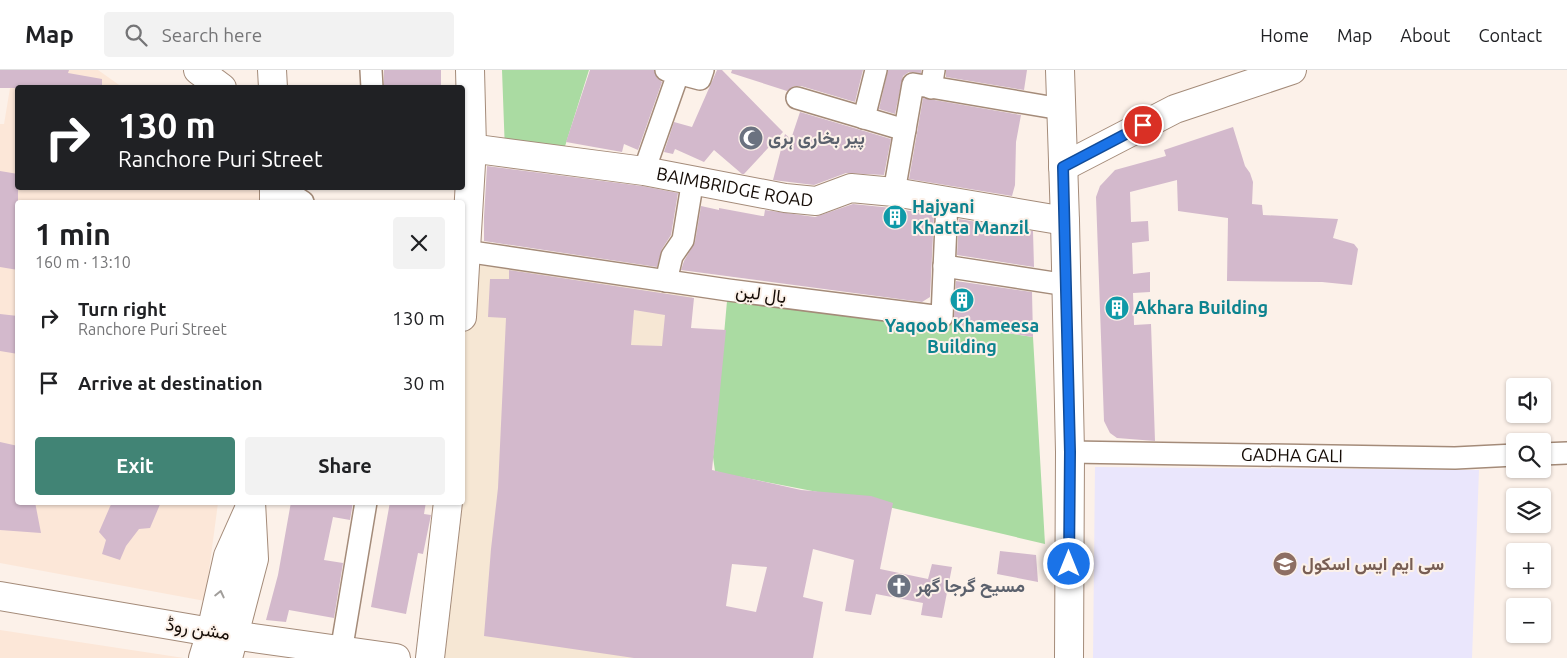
<!DOCTYPE html>
<meta charset="utf-8">
<style>
body{margin:0;font-family:Ubuntu,Vazirmatn,sans-serif;background:#f2f2f2;color:#202124;height:100vh;display:flex;flex-direction:column;font-size:19px;white-space:nowrap}
*{box-sizing:border-box;margin:0}
p{font-size:16px;color:#757577}
.icon{flex:none;width:28px;height:28px;fill:none;stroke:currentColor;stroke-width:2;stroke-linecap:round;stroke-linejoin:round}
.map{position:relative;flex:1;overflow:hidden}
.panel{position:absolute;left:15px;top:130px;width:450px;height:305px;display:flex;flex-direction:column;background:#fff;border-radius:5px;box-shadow:0 1px 4px #0004}
.panel>*{flex:none}
.banner{position:absolute;left:15px;top:15px;width:450px;height:105px;border-radius:5px;box-shadow:0 1px 4px #0004;background:#202124;color:#fff;overflow:hidden}
.buttons{position:absolute;left:1506px;top:308px;display:grid;gap:10px}
.buttons a{display:grid;place-items:center;width:45px;height:45px;border-radius:5px;background:#fff;box-shadow:0 1px 4px #0004;font-size:25px}
.pin{position:absolute;display:grid;place-items:center;width:42px;height:42px;color:#fff;margin:-21px;border:2px solid #fff;border-radius:50%;box-shadow:0 1px 5px #0007}
.me{position:absolute;width:55px;margin:-28px;rotate:0deg;stroke-linejoin:round;filter:drop-shadow(0 0 4px #0008)}
.turn{display:flex;align-items:center;gap:18px;height:105px;padding:0 20px;font-size:22px}
.turn .icon{width:65px;height:65px;stroke-width:2.5}
.turn b{display:block;font-size:35px;line-height:42px}
.round{display:grid;place-items:center;flex:none;width:52px;height:52px;border-radius:5px;background:#f2f2f2}
.head{display:flex;align-items:center;justify-content:space-between;height:85px;padding:0 20px}
h1{font-size:30px;font-weight:600;line-height:38px}
.cta{display:flex;gap:10px;margin-top:auto;padding:10px 20px}
.cta a{flex:1;height:58px;border-radius:5px;background:#418475;color:#fff;font-size:20px;font-weight:600;line-height:58px;text-align:center}
.cta a+a{background:#f2f2f2;color:#202124}
ul{padding:0;list-style:none}
li{display:flex;align-items:center;gap:15px;height:65px;padding:0 20px}
li div{flex:1}
li b{display:block;font-size:19px}
li em{font-style:normal}
header{display:flex;align-items:center;gap:30px;box-sizing:border-box;height:70px;padding:0 25px;background:#fff;border-bottom:1px solid #e0e0e0}
header strong{font-size:24px}
nav{display:flex;gap:28px;margin-inline-start:auto;font-size:18px}
.search{width:350px;height:45px;background:#f2f2f2;display:flex;align-items:center;gap:12px;box-sizing:border-box;padding:0 18px;border-radius:5px;color:#757577;font-size:19px}
.map>svg:first-child{display:block}
</style>
<header>
<strong>Map</strong>
<div class="search"><svg class="icon" aria-label="search" viewBox="0 0 24 24"><circle cx="10" cy="10" r="6"/><path d="M15 15l6 6"/></svg>Search here</div>
<nav><a>Home</a><a>Map</a><a>About</a><a>Contact</a></nav>
</header>
<div class="map">
<svg width="1567" height="588" viewBox="0 0 1567 588">
<rect width="100%" height="100%" fill="#fcf1e9"/>
<path fill="#f6e7d4" d="M465 181 693 215 665 588H430L448 433 462 432V247Z"/>
<path fill="#fce7d8" d="M13 0H98L122 17 18 18V118H261L259 132H18V432L218 433 205 531 0 493V54H4Z
M0 560 184 588H0Z"/>
<path fill="#eae6fc" d="M1095 397 1479 400 1472 588H1093Z"/>
<path fill="#aadba2" d="M502 0H589L561 89 505 82Z
M728 220 1033 267 1045 474 859 430 725 404 715 401 713 387Z"/>
<path fill="#d3b9cc" fill-rule="evenodd" d="M0 0H69L68 3 102 9V18H0Z
M384 0H441V18H384Z
M590 0H654L657 8 662 12 638 80 624 74 622 82 566 72Z
M717 0H722L783 62 744 104H742L714 80 704 92 675 79 673 84 664 82 674 52 692 57Z
M732 0H863L855 32 801 16H794L787 21 731 3Z
M888 0H921V3L909 2 903 6 895 44 879 39Z
M946 0H1027L1024 20 946 7Z
M923 28 1021 45 1016 72 1015 115 1012 126 909 109Z
M800 42 891 69 884 105 846 103 814 115 773 110 785 64 791 69Z
M1233 57 1245 96 1250 103 1253 112 1252 134 1262 135 1263 145 1338 149 1333 168 1354 174 1358 179 1352 215 1322 212 1227 211 1228 148 1178 141 1177 110 1130 122 1131 152 1148 151 1149 171 1132 173 1133 204 1150 202V222L1133 223 1134 255 1151 254 1155 371 1117 368 1110 363 1104 351 1096 127 1100 116 1115 100 1166 86 1164 80Z
M487 96 642 116 678 123 671 165 662 179 657 197 484 171V147Z
M0 101 18 104V200L0 197Z
M853 134 892 138 934 145 930 227 922 232 681 200 684 191 695 172 701 136 719 140V138L762 146H764L765 140 815 147Z
M959 149 1033 161 1034 197 957 185Z
M509 200 694 228 691 258 726 260 712 400 801 420 871 426 893 433 880 499 928 509 932 494 952 497 942 548 921 545 923 533 876 524 871 545 845 541 854 490 813 479 803 527 823 532 813 588H634L484 566 491 479 498 418 506 248 488 247 490 209H509ZM634 240 665 245 662 276 631 275ZM732 494 767 497 756 542 726 536Z
M956 211 1032 222 1033 267 952 254 954 248Z
M0 244 18 246V284L0 281Z
M0 372 18 376V432H35L41 463 0 460Z
M112 432H161L150 458 139 459 126 476 120 490 102 484 106 470 99 462Z
M291 432H353L350 450 333 447 324 490 343 493 334 548 289 540 286 552 266 550 278 505Z
M390 432H426L424 444 431 445 423 484 418 483 406 544 371 537Z
M1000 481 1036 485 1038 512 997 504Z"/>
<g fill="none" stroke-linecap="round" stroke-linejoin="round">
<defs>
<g id="street">
<path d="M371 0 372 18"/>
<path d="M666 0 700 9 703 0"/>
<path d="M931 18 934 0"/>
<path d="M797 28 905 60"/>
<path d="M864 48 876 0"/>
<path d="M644 101 678 4"/>
<path d="M282 118 303 132"/>
<path d="M894 122 913 14 1061 39"/>
<path d="M465 181 728 220 942 247 947 131"/>
<path d="M944 196 1067 215"/>
<path d="M666 211 672 186 683 170 693 109"/>
<path id="s1" d="M1070 382 1455 388 1515 385"/>
<path d="M1542 384 1567 383"/>
<path d="M340 588 366 432"/>
</g>
<g id="secondary">
<path d="M198 0 222 18"/>
<path d="M272 0 273 18"/>
<path id="s2" d="M462 77 644 101 785 128 816 131 851 118 894 122 1065 151"/>
<path d="M1063 97 1175 39 1292 0"/>
<path d="M274 132V118"/>
<path d="M462 247 472 77 470 0"/>
<path d="M0 526 211 562 396 588"/>
<path d="M203 588 211 562 228 486 249 439"/>
<path d="M228 588 254 489 251 432"/>
<path d="M430 588 448 432"/>
</g>
<path id="primary" d="M1060 0 1065 151 1070 382 1069 588"/>
</defs>
<use href="#street" stroke="#a48b79" stroke-width="24"/>
<use href="#secondary" stroke="#a48b79" stroke-width="30"/>
<use href="#primary" stroke="#a48b79" stroke-width="30"/>
<use href="#street" stroke="#fff" stroke-width="21"/>
<use href="#secondary" stroke="#fff" stroke-width="28"/>
<use href="#primary" stroke="#fff" stroke-width="28"/>
</g>
<defs><path id="oneway-chevron" d="M-2-3.5L2.5 0L-2 3.5" fill="none" stroke-width="1.6" stroke-linecap="round" stroke-linejoin="round" transform="scale(1.25)"/></defs>
<use stroke="#a19e9b" href="#oneway-chevron" transform="translate(220 524) rotate(-77)"/>
<g fill="none" stroke-linecap="round" stroke-linejoin="round">
<defs>
<path id="route" d="M1069 494 1070 382 1063 97 1143 55"/>
</defs>
<use href="#route" stroke="#114b97" stroke-width="12"/>
<use href="#route" stroke="#1a73e8" stroke-width="9"/>
</g>
<defs>
<symbol id="mosque-disc" viewBox="-11 -11 22 22"><circle r="9.5" fill="#6b7280" stroke="#fcf1e9"/><path d="M3.5-4.9A6 6 0 1 0 3.5 4.9A5 5 0 1 1 3.5-4.9Z" fill="#fff"/></symbol>
<symbol id="building-disc" viewBox="-11 -11 22 22"><circle r="9.5" fill="#0f9aa8" stroke="#fcf1e9"/><path d="M-4-6H4V6H1V3H-1V6H-4ZM-2.5-4.3h1.7v1.8h-1.7ZM.8-4.3h1.7v1.8H.8ZM-2.5-1h1.7V.8h-1.7ZM.8-1h1.7V.8H.8Z" fill="#fff"/></symbol>
<symbol id="school-disc" viewBox="-11 -11 22 22"><circle r="9.5" fill="#8d6e63" stroke="#fcf1e9"/><path d="M0-5L7-2L0 1L-7-2ZM-4 1L0 2.5L4 1V4Q0 6-4 4Z" fill="#fff"/></symbol>
<symbol id="church-disc" viewBox="-11 -11 22 22"><circle r="9.5" fill="#6b7280" stroke="#fcf1e9"/><path d="M-1.2-6h2.4v3.5h3.3v2.4h-3.3V6h-2.4V-.1h-3.3v-2.4h3.3Z" fill="#fff"/></symbol>
</defs>
<g fill-rule="evenodd">
<use href="#mosque-disc" x="737" y="54" width="28" height="28"/>
<use href="#building-disc" x="881" y="133" width="28" height="28"/>
<use href="#building-disc" x="948" y="216" width="28" height="28"/>
<use href="#building-disc" x="1103" y="224" width="28" height="28"/>
<use href="#school-disc" x="1271" y="480" width="28" height="28"/>
<use href="#church-disc" x="885" y="502" width="28" height="28"/>
</g>
<g text-anchor="middle" stroke-width="4" stroke-linejoin="round" paint-order="stroke">
<g font-size="18" font-weight="bold" fill="#5b616d" stroke="#fcf1e9" text-anchor="start">
<text x="768" y="74">پیر بخاری ہری</text>
<text x="916" y="522">مسیح گرجا گھر</text>
</g>
<g font-size="18" fill="#150c06" stroke="#fcf1e9">
<text dy="6" stroke="none"><textPath href="#s2" startOffset="276">BAIMBRIDGE ROAD</textPath></text>
<text transform="translate(761 224) rotate(7)" y="6">بال لین</text>
<text dy="6" stroke="none"><textPath href="#s1" startOffset="222">GADHA GALI</textPath></text>
<text transform="translate(198 559) rotate(9)" y="6">مشن روڈ</text>
</g>
<g font-size="18" font-weight="bold" fill="#0d838f" stroke="#fcf1e9" text-anchor="start">
<text x="912" y="143">Hajyani<tspan x="912" dy="21">Khatta Manzil</tspan></text>
<text x="1134" y="244">Akhara Building</text>
<text x="962" y="262" text-anchor="middle">Yaqoob Khameesa<tspan x="962" dy="21">Building</tspan></text>
</g>
<g font-size="18" font-weight="bold" fill="#785e54" stroke="#fcf1e9" text-anchor="start">
<text x="1302" y="500">سی ایم ایس اسکول</text>
</g>
</g>
</svg>
<div class="buttons">
<a><svg class="icon" aria-label="sound" viewBox="0 0 24 24"><path d="M4 9h4l5-4v14l-5-4H4zM17 9q2 3 0 6"/></svg></a>
<a><svg class="icon" aria-label="search" viewBox="0 0 24 24"><circle cx="10" cy="10" r="6"/><path d="M15 15l6 6"/></svg></a>
<a><svg class="icon" aria-label="layers" viewBox="0 0 24 24"><path d="M12 4l9 5-9 5-9-5zM3 14l9 5 9-5"/></svg></a>
<a>+</a>
<a>−</a>
</div>
<div class="pin" style="left:1143px;top:55px;background:#d93025"><svg class="icon" aria-label="arrive" viewBox="0 0 24 24"><path d="M6 21V4h12l-3 4 3 4H6"/></svg></div>
<svg class="me" style="left:1069px;top:494px" viewBox="-20 -20 40 40"><circle r="17" fill="#1a73e8" stroke="#fff" stroke-width="3"/><path d="M0-11L8 9 0 5-8 9z" fill="#fff"/></svg>
<div class="banner">
<div class="turn"><svg class="icon" aria-label="right" viewBox="0 0 24 24"><path d="M7 20v-9h11M14 6l5 5-5 5"/></svg><div><b>130 m</b>Ranchore Puri Street</div></div>
</div>
<section class="panel">
<div class="head"><div><h1>1 min</h1><p>160 m · 13:10</p></div><a class="round"><svg class="icon" aria-label="close" viewBox="0 0 24 24"><path d="M6 6l12 12M18 6L6 18"/></svg></a></div>
<ul>
<li><svg class="icon" aria-label="right" viewBox="0 0 24 24"><path d="M7 20v-9h11M14 6l5 5-5 5"/></svg><div><b>Turn right</b><p>Ranchore Puri Street</p></div><em>130 m</em></li>
<li><svg class="icon" aria-label="arrive" viewBox="0 0 24 24"><path d="M6 21V4h12l-3 4 3 4H6"/></svg><div><b>Arrive at destination</b></div><em>30 m</em></li>
</ul>
<div class="cta"><a>Exit</a><a>Share</a></div>
</section>
</div>
